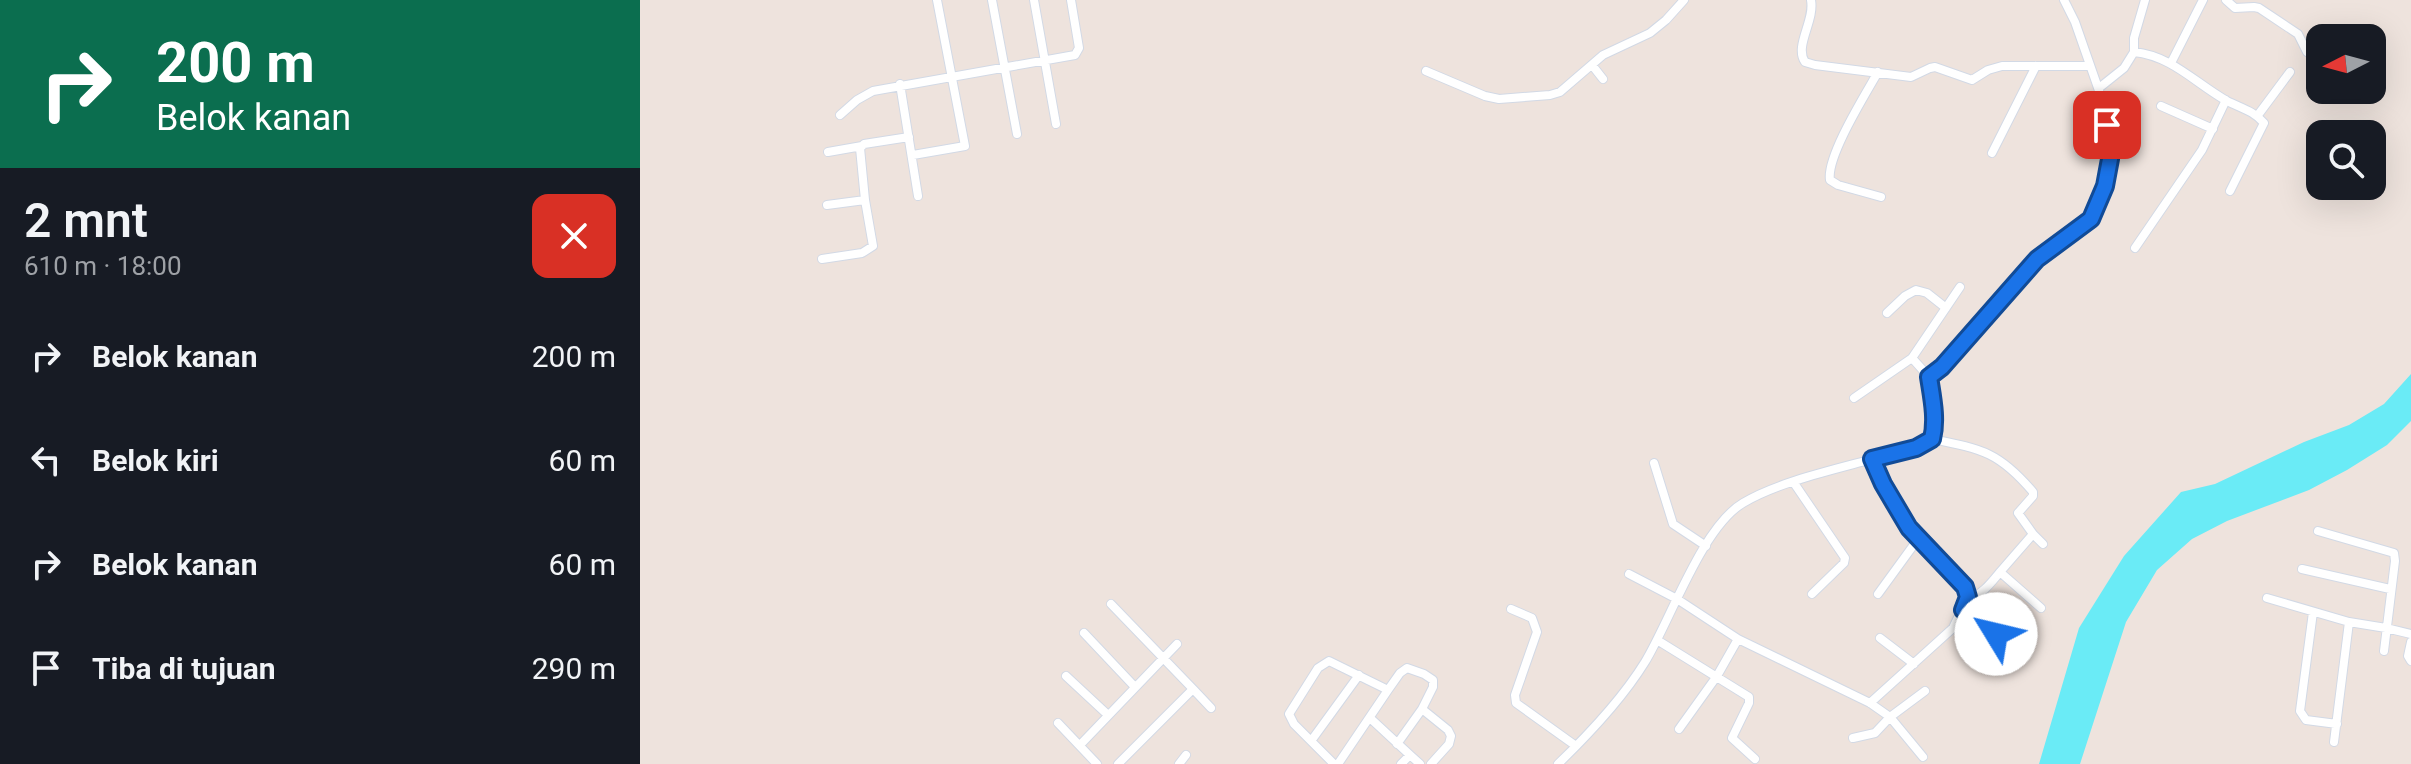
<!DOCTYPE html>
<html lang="id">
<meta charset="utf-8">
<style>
body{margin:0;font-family:Roboto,sans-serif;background:#242831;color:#f1f3f6;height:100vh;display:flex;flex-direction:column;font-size:30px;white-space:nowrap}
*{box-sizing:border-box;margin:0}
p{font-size:26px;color:#9ea1a6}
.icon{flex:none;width:44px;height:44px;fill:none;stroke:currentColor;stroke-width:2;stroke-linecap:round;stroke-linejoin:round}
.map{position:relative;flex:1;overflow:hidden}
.drawer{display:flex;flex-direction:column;background:#171b24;width:640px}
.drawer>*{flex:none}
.guide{background:#0b6e4f;color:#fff;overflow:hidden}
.needle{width:52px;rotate:264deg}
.buttons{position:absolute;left:1666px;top:24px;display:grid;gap:16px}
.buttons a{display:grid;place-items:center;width:80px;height:80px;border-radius:16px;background:#171b24;box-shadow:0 8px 32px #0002;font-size:40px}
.pin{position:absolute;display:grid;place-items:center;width:68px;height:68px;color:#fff;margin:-34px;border-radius:16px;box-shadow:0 4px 12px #0006}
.me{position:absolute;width:88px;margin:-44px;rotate:306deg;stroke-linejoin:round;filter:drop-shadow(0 0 6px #0008)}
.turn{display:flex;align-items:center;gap:28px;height:168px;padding:0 24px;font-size:36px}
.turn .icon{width:104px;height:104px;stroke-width:2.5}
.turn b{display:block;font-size:56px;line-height:68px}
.round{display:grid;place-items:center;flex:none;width:84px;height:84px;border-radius:16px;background:#242831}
.summary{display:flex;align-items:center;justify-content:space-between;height:136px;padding:0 24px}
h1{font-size:48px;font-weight:600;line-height:60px}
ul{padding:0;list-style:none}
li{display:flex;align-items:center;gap:24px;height:104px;padding:0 24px}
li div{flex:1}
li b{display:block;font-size:30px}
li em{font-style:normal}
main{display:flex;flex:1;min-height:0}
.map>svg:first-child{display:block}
</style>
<main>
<section class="drawer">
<div class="guide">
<div class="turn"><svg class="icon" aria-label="right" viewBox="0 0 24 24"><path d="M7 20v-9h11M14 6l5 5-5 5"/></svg><div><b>200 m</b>Belok kanan</div></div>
</div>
<div class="summary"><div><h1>2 mnt</h1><p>610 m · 18:00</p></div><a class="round" style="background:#d93025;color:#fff"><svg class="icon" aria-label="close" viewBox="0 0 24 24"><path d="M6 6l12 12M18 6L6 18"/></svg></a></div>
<ul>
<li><svg class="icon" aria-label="right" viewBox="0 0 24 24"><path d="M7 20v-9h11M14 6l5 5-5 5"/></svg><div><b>Belok kanan</b></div><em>200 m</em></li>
<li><svg class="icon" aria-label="left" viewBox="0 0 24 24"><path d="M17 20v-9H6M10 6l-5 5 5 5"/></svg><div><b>Belok kiri</b></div><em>60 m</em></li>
<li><svg class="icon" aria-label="right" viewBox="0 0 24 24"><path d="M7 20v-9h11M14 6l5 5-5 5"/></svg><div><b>Belok kanan</b></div><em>60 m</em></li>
<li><svg class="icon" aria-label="arrive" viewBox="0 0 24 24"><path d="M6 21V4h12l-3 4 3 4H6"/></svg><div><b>Tiba di tujuan</b></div><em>290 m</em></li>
</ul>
</section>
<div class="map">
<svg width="1771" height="764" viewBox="0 0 1771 764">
<rect width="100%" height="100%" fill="#eee3dd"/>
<path fill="#6aebf6" d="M1771 374V421L1747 445 1707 470 1669 490 1587 521 1552 539 1517 570 1486 622 1440 764H1399L1439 628 1484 556 1541 492 1575 484 1664 442 1709 425 1744 404Z"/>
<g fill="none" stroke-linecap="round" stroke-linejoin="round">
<defs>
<path id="minor" d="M352 0 377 134
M394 0 416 124
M1171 0C1175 21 1154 46 1165 62L1175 65 1271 77 1290 68 1295 67 1332 80 1348 70 1362 66H1450
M1586 0 1595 8 1614 7 1619 8 1658 34 1667 52 1678 58
M1494 52C1532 56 1555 83 1587 101 1601 108 1614 111 1624 123L1590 191
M1531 63 1563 0
M952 65 963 79
M786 71 845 96 859 99 910 95 920 92 963 55 1010 33 1026 20 1044 0
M1238 72C1225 95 1186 157 1190 180L1198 185 1241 197
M260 84 278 196
M1459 88 1484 68 1494 52V38L1505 0
M1521 106 1573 129
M200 115 217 100 233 91 435 55 439 48 431 0
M1618 115 1650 72
M188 152 222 146
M1352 153 1396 66
M273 155 325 146 297 0
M187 205 225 200
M1495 248 1562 150 1586 100
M182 259 222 253 233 246 225 200 220 148 224 144 269 137
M1247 313 1265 296 1276 290 1287 293 1306 308
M1272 358 1320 287
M1214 398 1272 358 1289 377
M1292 439C1342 449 1359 452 1393 492V496L1378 513 1393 534 1360 572 1401 608
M1014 463 1033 524 1066 546
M1154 483 1205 558 1204 563 1172 594
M1678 531 1754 553 1755 561 1744 651
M1393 534 1403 544
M1662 569 1750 589
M989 574 1037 599 1098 639 1230 703 1250 717 1283 757
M1238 594 1278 539
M1627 598 1709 622 1746 628 1771 634
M1328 599C1342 595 1351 583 1360 572
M471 604 553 689 478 764
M871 609 892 618 897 632 875 695 876 703 936 746
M1323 610 1368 645
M1673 612 1660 711 1666 720 1697 724
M444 633 495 687
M1240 638 1274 664
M1017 640 1109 697V703L1092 738 1115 759
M1771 642 1768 656 1771 661
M426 676 468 715
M553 689 571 708
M1230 703 1313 628 1328 597 1325 587C1286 547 1252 514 1232 459
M730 718 770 755 761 764
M418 723 457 764
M1039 729 1077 676 1098 639
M1213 738 1235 733 1250 717 1285 691
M671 741 719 675
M1694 742 1709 622
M757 744 782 709 808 730 811 736 809 744 791 764
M440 745 537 644
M770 755 780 764
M539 764 546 755
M694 764 654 724 649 714 678 668 689 661 748 690
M698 764 748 690 760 673 767 668 784 674 793 680V687L782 709
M918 764C947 736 984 696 1005 662 1030 621 1062 527 1103 503 1136 483 1192 470 1229 460 1251 454 1272 450 1292 439L1294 413 1289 377 1302 367 1389 267 1410 247 1449 221 1460 201 1470 159 1464 105 1435 22 1424 0"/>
</defs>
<use href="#minor" stroke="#d2d9e5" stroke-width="10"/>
<use href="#minor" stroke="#fff" stroke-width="8"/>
</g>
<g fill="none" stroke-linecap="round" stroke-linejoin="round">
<defs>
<path id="route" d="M1356 634 1323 610 1328 597 1325 587 1269 528 1243 484 1232 459 1276 448 1292 439C1297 419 1292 397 1289 377L1302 367 1397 259 1451 219 1465 186 1470 159 1467 125"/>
</defs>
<use href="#route" stroke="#114b97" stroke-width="20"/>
<use href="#route" stroke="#1a73e8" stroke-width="14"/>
</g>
</svg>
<div class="buttons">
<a><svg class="needle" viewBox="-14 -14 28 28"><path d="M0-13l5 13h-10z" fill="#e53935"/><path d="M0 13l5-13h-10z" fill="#9ea1a6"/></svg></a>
<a><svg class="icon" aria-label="search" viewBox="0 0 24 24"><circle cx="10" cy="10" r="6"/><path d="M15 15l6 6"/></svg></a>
</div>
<div class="pin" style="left:1467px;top:125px;background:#d93025"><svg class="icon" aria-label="arrive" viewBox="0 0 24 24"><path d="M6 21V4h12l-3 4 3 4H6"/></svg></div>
<svg class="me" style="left:1356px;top:634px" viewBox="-20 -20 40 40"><circle r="19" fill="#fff"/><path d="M0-13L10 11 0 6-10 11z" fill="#1a73e8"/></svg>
</div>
</main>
